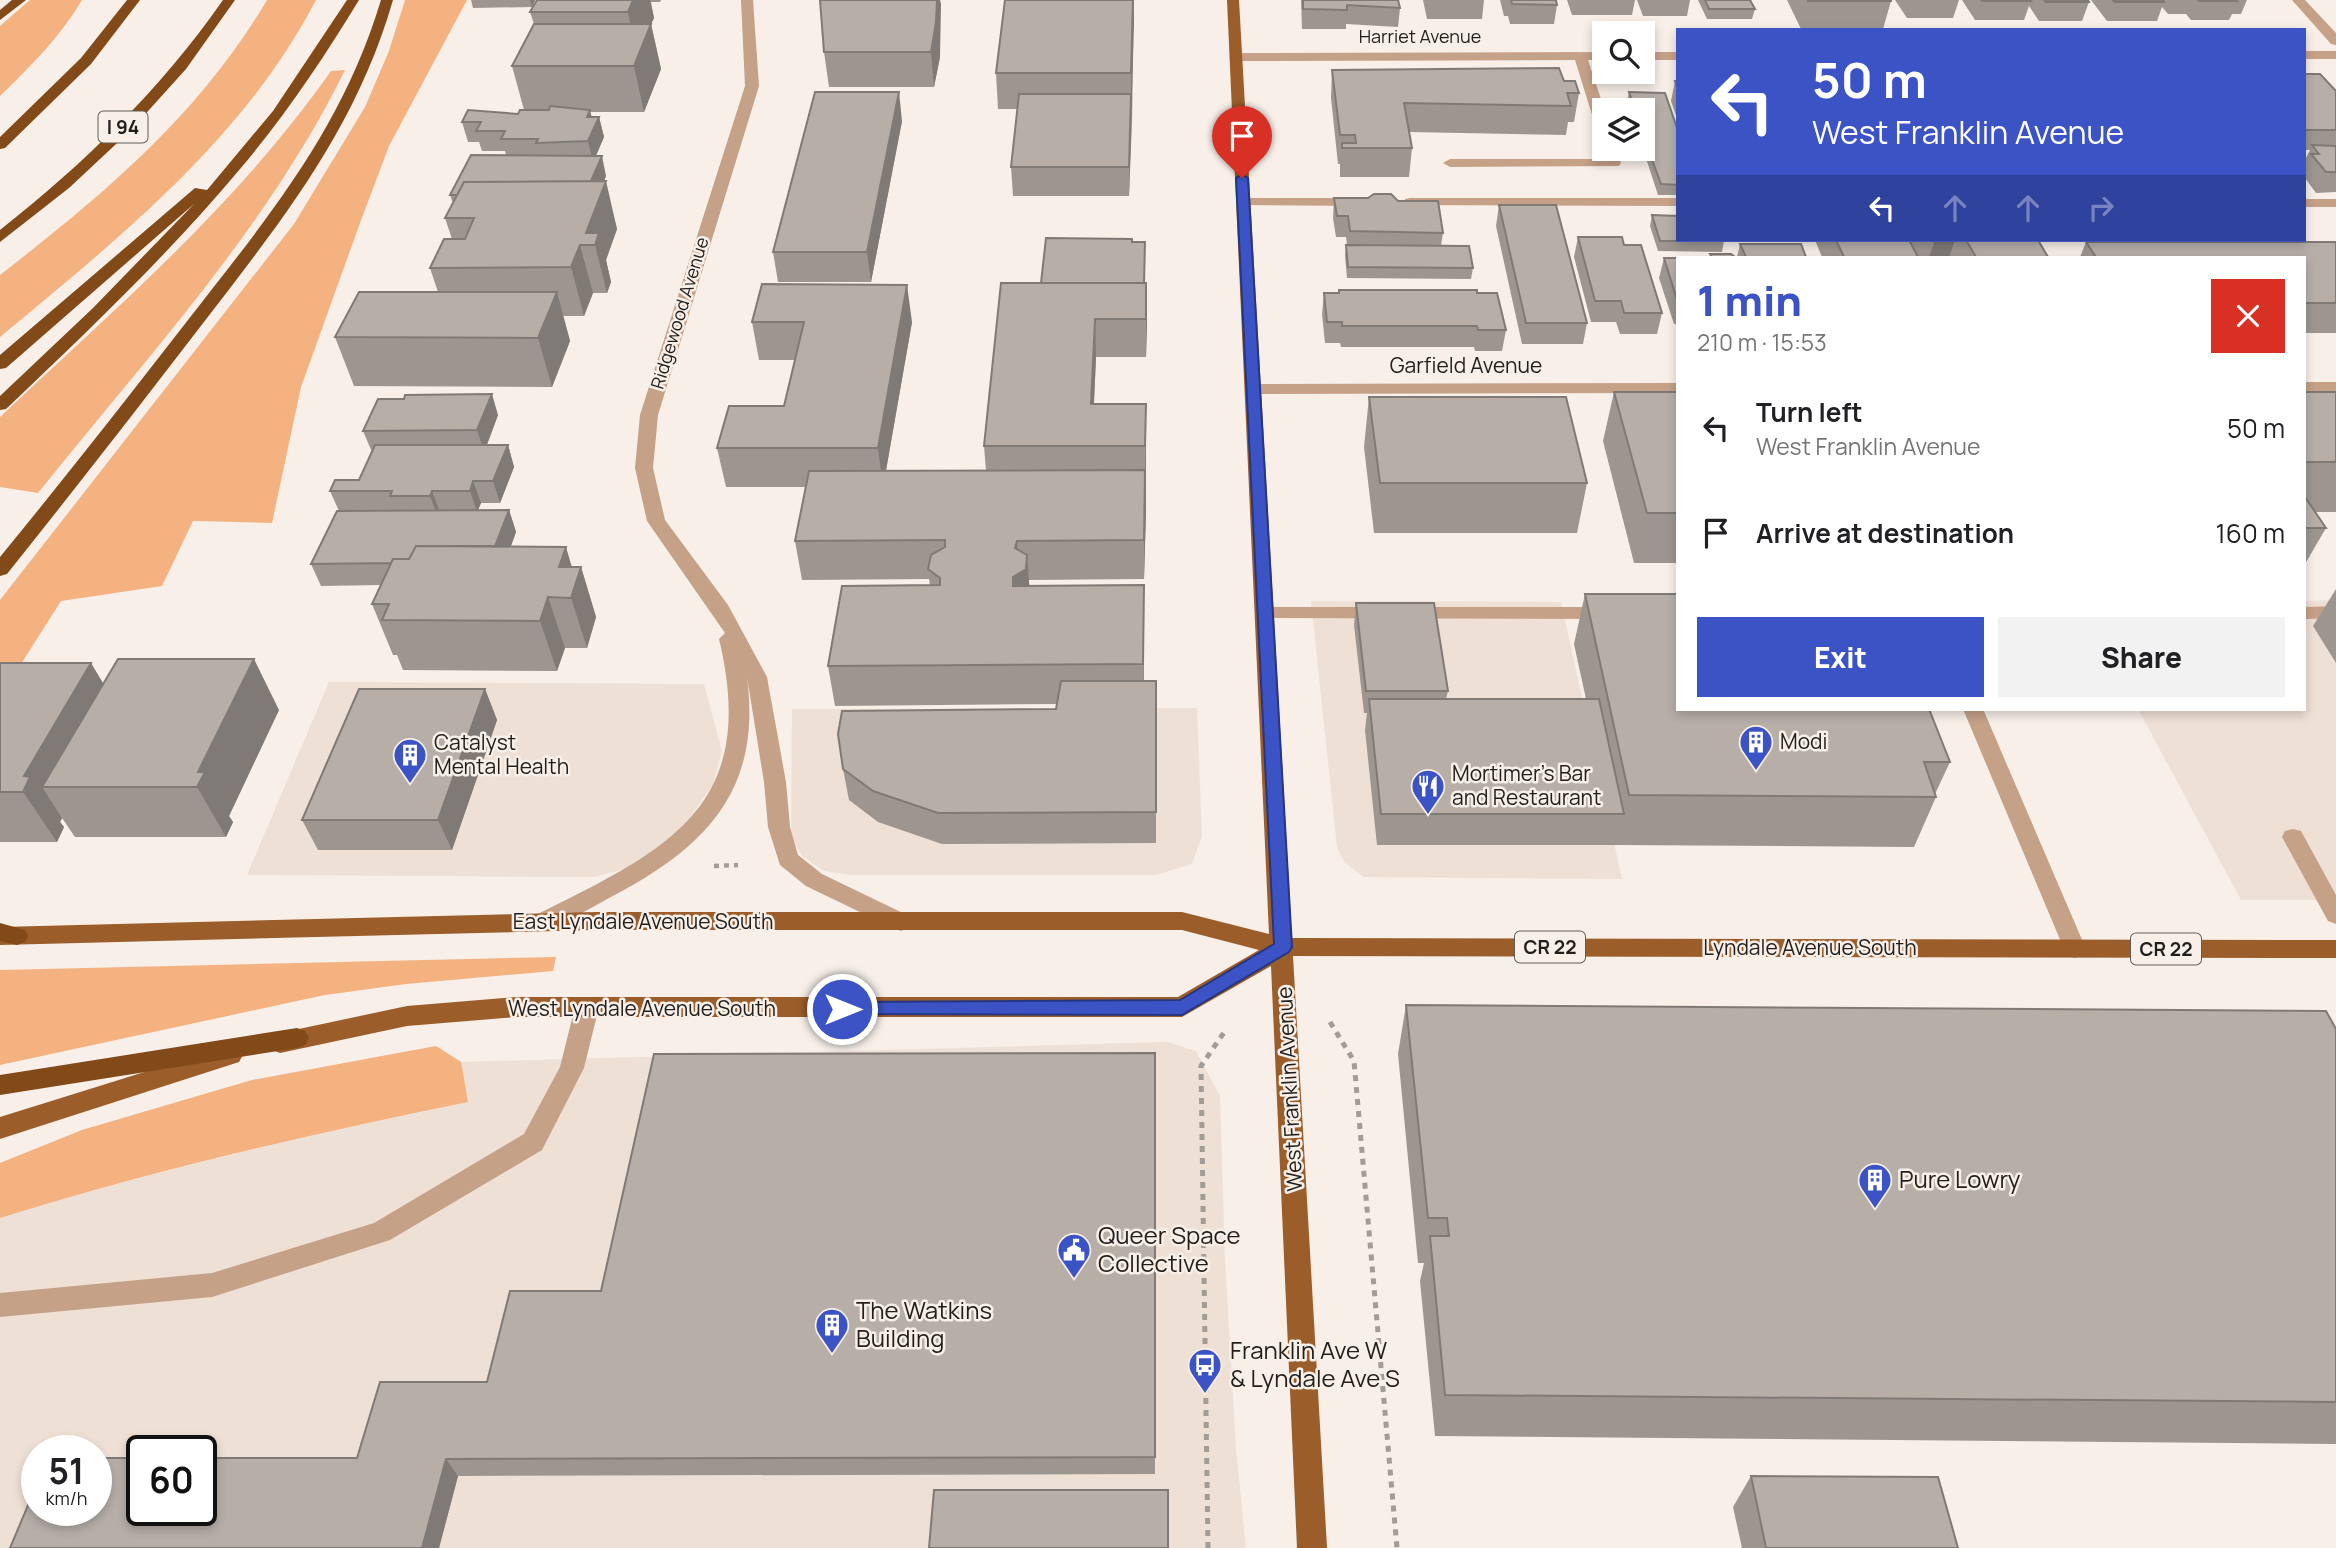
<!DOCTYPE html>
<meta charset="utf-8">
<style>
body{margin:0;font-family:Manrope,sans-serif;background:#f2f2f2;color:#202124;height:100vh;display:flex;flex-direction:column;font-size:26px;white-space:nowrap}
*{box-sizing:border-box;margin:0}
p{font-size:23px;color:#757577}
.icon{flex:none;width:38px;height:38px;fill:none;stroke:currentColor;stroke-width:2;stroke-linecap:round;stroke-linejoin:round}
.map{position:relative;flex:1;overflow:hidden}
.drawer{position:absolute;left:1676px;top:256px;width:630px;height:455px;display:flex;flex-direction:column;background:#fff;border-radius:0px;box-shadow:0 4px 10px #0003}
.drawer>*{flex:none}
.hud{position:absolute;left:1676px;top:28px;width:630px;height:214px;border-radius:0px;box-shadow:0 4px 10px #0003;background:#3b53c5;color:#fff;overflow:hidden}
.buttons{position:absolute;left:1592px;top:21px;display:grid;gap:14px}
.buttons a{display:grid;place-items:center;width:63px;height:63px;border-radius:0px;background:#fff;box-shadow:0 4px 10px #0003;font-size:35px}
.speed{position:absolute;left:21px;top:1435px;display:flex;gap:14px;font-size:35px;font-weight:700;text-align:center}
.speed>*{display:grid;place-content:center;width:91px;height:91px;border-radius:50%;background:#fff;box-shadow:0 4px 10px #0003;line-height:1}
.speed small{font-size:18px;font-weight:400}
.speed .limit{border:4px solid #111;border-radius:10px;background:#fff;color:#111}
.pin{position:absolute;display:grid;place-items:center;width:60px;height:60px;color:#fff;margin:-72px -30px;border-radius:50% 50% 50% 0;rotate:-45deg;box-shadow:0 0 7px #0007}
.pin .icon{rotate:45deg}
.me{position:absolute;width:77px;margin:-38px;rotate:90deg;stroke-linejoin:round;filter:drop-shadow(0 0 5px #0008)}
.turn{display:flex;align-items:center;gap:24px;height:147px;padding:0 21px;font-size:32px}
.turn .icon{width:91px;height:91px;stroke-width:2.5}
.turn b{display:block;font-size:49px;line-height:60px}
.lanes{display:flex;align-items:center;height:66px;padding:0 21px;background:#0003;justify-content:center;gap:35px;direction:ltr}
.lanes .off{opacity:.35}
.round{display:grid;place-items:center;flex:none;width:74px;height:74px;border-radius:0px;background:#f2f2f2}
.head{display:flex;align-items:center;justify-content:space-between;height:119px;padding:0 21px}
h1{font-size:42px;font-weight:800;line-height:52px;color:#3b53c5}
.cta{display:flex;gap:14px;margin-top:auto;padding:14px 21px}
.cta a{flex:1;height:80px;border-radius:0px;background:#3b53c5;color:#fff;font-size:28px;font-weight:800;line-height:80px;text-align:center}
.cta a+a{background:#f2f2f2;color:#202124}
ul{padding:0;list-style:none}
li{display:flex;align-items:center;gap:21px;height:105px;padding:0 21px}
li div{flex:1}
li b{display:block;font-size:26px}
li em{font-style:normal}
.map>svg:first-child{display:block}
</style>
<div class="map">
<svg width="2336" height="1548" viewBox="0 0 2336 1548">
<rect width="100%" height="100%" fill="#f7efe8"/>
<path fill="#efe0d5" fill-rule="evenodd" d="M2336 600V900H2241L2138 709H2305V601Z
M1311 601 1561 602 1622 879 1364 877 1345 863 1337 847Z
M329 682 704 684 722 751 713 784 681 831 637 866 594 877 247 875Z
M1197 708 1202 836 1192 864 1156 875H851L824 871 802 856 791 837 792 709Z
M1167 1042 1196 1051 1220 1096 1225 1259 1236 1449 1246 1548H0V1163L82 1130 252 1080 436 1046 461 1062ZM37 1451H96V1510H37ZM142 1451H201V1510H142Z"/>
<path fill="#f4b281" d="M30 0H82C61 36 30 67 0 96V26Z
M267 0H316C243 140 119 238 0 337V275C104 194 199 115 267 0Z
M405 0H467L389 146 360 223 301 387 272 523 193 521 162 586 61 601 0 697V600L294 224 365 107 389 51Z
M345 70C268 227 146 358 38 493L0 487V417C119 305 235 207 331 71Z
M556 957 553 971 406 984 325 995 0 1065V970Z
M436 1046 461 1062 468 1102C310 1134 154 1170 0 1218V1163L82 1130 252 1080Z"/>
<g fill="none" stroke-linecap="round" stroke-linejoin="round">
<path stroke="#a29c97" stroke-width="4.5" stroke-dasharray="5 5" stroke-linecap="butt" d="M714 866 738 865"/>
<path stroke="#a29c97" stroke-width="5" stroke-dasharray="6 6" stroke-linecap="butt" d="M1330 1022 1354 1061 1397 1548
M1208 1548 1201 1066 1225 1031"/>
<path fill="#c5a188" fill-rule="evenodd" d="M741 0H753L759 86 658 415 653 468 665 520 728 605 767 677 786 782 790 827 798 855 822 874 909 916 912 922 909 928 901 931 893 928 806 886 780 865 768 827 764 782 747 677C762 792 705 848 609 898 588 910 565 923 542 931L534 928 531 922 534 916C666 850 760 809 719 639L725 633 647 521 635 468 640 415 745 86Z
M2292 0H2305L2336 33V45L2331 44Z
M2305 51H2336V59H2305Z
M1605 52V60H1588L1605 111V138L1598 134 1575 60 1236 61 1229 57 1236 53Z
M1643 52H1678V60H1643Z
M1605 146V149H1616L1621 163 1619 166 1450 167 1443 163 1450 159H1605L1602 149Z
M1243 198H1360L1367 202 1360 206 1238 205V199Z
M1410 198H1678V206L1405 205V199Z
M2305 199H2336V207H2305Z
M2305 382H2336V392H2305Z
M1678 383V393L1253 394 1245 389 1253 384Z
M2336 606V618L2305 619V607Z
M1265 607H1610L1620 613 1610 619 1258 618 1255 613Z
M1963 709H1983L2086 949 2083 955 2075 958 2067 955 2064 949Z
M2293 829 2301 831 2336 895V924L2328 921 2282 837 2285 831Z
M587 997 595 1000 599 1007 584 1068 542 1150 390 1240 212 1297 0 1317V1293L212 1273 374 1223 524 1134 560 1067 575 1007 579 1000Z"/>
<path fill="#9b5d2a" fill-rule="evenodd" d="M1227 0H1239L1292 938 2336 940V958L1293 956 1327 1548H1297L1271 966 1182 1017H517L407 1026 280 1053 272 1050 268 1043 272 1036 280 1033 407 1006 517 997H1178L1259 950 1182 930H596L0 945V927L596 912H1182L1269 934Z
M231 1045 239 1048 243 1055 239 1062 0 1139V1117Z"/>
<path fill="#824a18" fill-rule="evenodd" d="M12 0H26L0 20V10Z
M127 0H140L91 64 5 148 0 149V137L81 58Z
M223 0H235L186 69 130 131 69 188 0 242V230C85 163 161 89 223 0Z
M347 0H359C323 59 285 116 240 169 168 255 87 332 6 409L0 410V396L93 308 194 204 6 368 0 369V355L195 188 207 190 273 111Z
M381 0H393C355 132 279 224 197 331 134 413 71 494 7 574L0 576V557C64 479 126 400 188 320 269 216 342 129 381 0Z
M0 923 25 930 28 936 25 942 17 945 0 941Z
M297 1028 305 1031 309 1038 305 1045 297 1048 0 1095V1075Z"/>
</g>
<path fill="#9d9690" d="M471 0H535L532 7 473 8Z
M537 0H661L660 2H651L654 18 651 24 661 69 644 112H590L592 117H599L604 137 596 156 606 176 604 181 617 229 606 260 611 282 607 293H593L584 316H563L570 341 552 387 354 386 335 337 438 292 430 268 452 239 445 218 453 203 450 195 506 155 505 151H482L479 142H468L462 122 518 114 524 110 512 66 534 24 530 12Z
M820 0H940V57L934 87H829L824 52Z
M1005 0H1134L1132 123 1129 196H1013L1011 167 1017 109H998L996 73Z
M1301 0H1400H1398L1400 8 1398 27 1346 24V29H1302Z
M1423 0H1484L1482 19H1427Z
M1500 0H1556L1557 5 1554 24H1510L1508 16H1504Z
M1567 0H1635L1632 15H1572Z
M1637 0H1690L1687 16H1643Z
M1698 0H1750L1755 9 1752 19H1707Z
M1787 0H1891V1L1883 29H1801Z
M1895 0H1959L1953 18H1907Z
M1962 0H2088L2089 2 2082 21H2039L2029 6 2024 20H1975Z
M2091 0H2247L2241 14H2232L2229 20H2191L2186 14H2168L2162 7 2157 21H2107Z
M1332 70 1564 81 1579 93 1574 122H1568L1566 135 1409 132 1412 148 1409 177H1340V164H1338L1331 98Z
M2305 74 2336 91V192L2316 193 2305 178V160L2310 150H2305Z
M1675 81H1678V121L1671 101Z
M1629 92 1678 131V195H1658L1643 149V110H1629L1627 102Z
M902 121 871 282H778L773 252Z
M1334 198 1398 201 1443 233 1441 246 1473 268 1471 279 1347 278 1345 256 1346 245H1347L1346 237H1336L1333 218Z
M1499 205 1587 323 1583 344H1522L1496 226Z
M1652 215 1724 241 1722 252 1658 251 1650 226Z
M1578 237 1624 245 1662 313 1657 334H1620L1616 322H1591L1574 257Z
M1815 240H2038L2048 257H1822Z
M1132 242 1144 283 1147 321 1146 357H1096L1094 404H1146V509L1144 579 1029 580V586L1144 585V681H1156V843L942 844 878 822 849 800 843 769 1056 709 1057 704 835 706 828 666 930 585 929 579 802 580 795 541 806 487H726L717 448 784 406 795 360H759L752 322H912L886 471H986L984 446 1041 283Z
M2086 242H2336V333H2305V257H2080Z
M1740 244 1806 257H1737Z
M1664 258H1678V324H1674L1659 278Z
M1324 293H1477L1506 330 1502 351H1475L1474 347H1341L1340 343H1325L1322 314Z
M1614 392H1678V563H1634L1603 441Z
M2305 392H2336V512H2315L2326 528 2305 564Z
M1369 397 1587 483 1577 533H1374L1364 447Z
M498 415 487 445H508L514 467 500 503H481L478 510H509L516 532 511 546 572 567H581L596 617 587 648H565L557 671 403 670 397 655H393L372 604 381 585 321 586 311 564 339 511 330 491 359 480 372 452 363 431Z
M2336 589V663L2313 626Z
M1585 594 1950 762 1935 794 1936 797 1914 847 1615 845H1377L1365 730 1367 713H1364L1354 625 1356 603 1448 691 1446 699H1586L1574 644Z
M0 663 103 683 279 710 229 816 233 822 226 837H75L62 818 60 822 64 827 57 842H0Z
M485 689 497 720 452 850H318L302 820Z
M1406 1005 2336 1029V1444L1435 1436 1420 1281 1424 1263H1418L1398 1054Z
M1155 1053V1474L458 1476 439 1548H10L357 1458 487 1382 601 1291Z
M1751 1476 1958 1548H1742L1733 1507Z"/>
<path fill="#807a76" d="M530 0H535L532 7Z
M633 0H650L654 18 651 24 661 69 644 112 634 66 637 57 628 12Z
M937 0H940L941 4 940 57 934 87 931 52Z
M1133 0 1134 19 1129 196V167Z
M899 92 902 121 871 282 867 252Z
M590 110 594 128 599 117 604 137 593 162 588 141 587 117Z
M602 156 606 176 590 215 585 195Z
M606 181 617 229 606 260 611 282 607 293 595 245 586 233Z
M1935 240H1955L1949 257H1929Z
M580 245 593 293 584 316 571 267Z
M1146 283 1147 321 1146 357Z
M907 285 912 322 883 487 878 448Z
M557 292 570 341 552 387 538 338Z
M1095 319 1096 357 1092 443 1091 404Z
M492 394 498 415 484 452 477 430Z
M1146 404V509L1144 579V540Z
M508 445 514 467 500 503 493 481Z
M473 481 481 503 477 512 470 491Z
M432 491 440 512 438 517 430 496Z
M509 510 516 532 497 583 490 561Z
M1017 541 1019 574 1027 555 1030 594 1013 586 1015 548Z
M566 547 576 581 581 567 596 617 587 648 571 598 559 567Z
M1144 585V624L1143 703V664Z
M548 597 565 648 557 671 540 621Z
M254 659 279 710 229 816 233 822 226 837 197 787 198 772Z
M91 663 121 713 42 787 62 818 60 822 64 827 57 842 23 792 24 776Z
M485 689 497 720 452 850 438 820Z
M446 1459 458 1476 439 1548H422Z"/>
<path fill="#b7aea8" stroke="#807a76" stroke-width="2" d="M537 0H633L628 12H530Z
M820 0H937L936 22 931 52H824Z
M1005 0H1133L1131 73H996Z
M1303 0H1398L1400 8 1347 5V10L1303 9Z
M1511 0H1556L1557 5 1512 4Z
M1705 0H1750L1755 9H1709Z
M1808 0H1891V1H1808Z
M1981 0H2030L2031 1H1982Z
M2044 0H2088L2089 2H2046Z
M2113 0H2163L2164 2H2114Z
M2198 0H2236L2237 1H2199Z
M534 24H651L634 66H512Z
M1559 68 1564 81H1575L1579 93H1567L1571 106 1404 103 1412 148H1342V143H1356L1355 135H1340L1332 70Z
M2305 74H2320L2336 91V130H2305Z
M1675 81H1678V90Z
M815 92H899L867 252H773Z
M1629 92 1665 93 1678 131V185L1661 184 1643 135V110H1635Z
M1019 94H1131L1129 167H1011Z
M550 106 590 110 587 117H599L588 141 536 143 538 139H501L505 131H476L481 122H462L468 110 518 114 520 110H549Z
M2312 145 2336 146V172H2326L2311 154H2319Z
M471 155 602 156 591 181 464 182 457 195H450Z
M606 181 586 233H599L595 245H580L571 267 430 268 444 239H465L474 218H445L464 182Z
M1374 194H1391L1398 201H1438L1443 233 1350 231 1348 216H1337L1334 198H1368Z
M1499 205H1556L1587 323H1526Z
M1652 215 1678 216V240H1724V241H1660Z
M1578 237H1622L1624 245H1641L1662 313H1624L1621 301H1595Z
M1046 238 1132 239V242H1145L1144 283H1041Z
M1836 240H1909L1918 257H1844Z
M1966 240H2038L2048 257H1976Z
M2086 242H2336V303H2305V257H2096Z
M1740 244H1801L1806 257H1746Z
M1346 245 1469 246 1473 268 1348 267Z
M1710 254H1731L1735 257H1712Z
M1664 258H1678V303Z
M1001 283H1146V319H1095L1091 404H1146L1145 446H984Z
M762 284 907 285 878 448H717L729 406H784L804 322H752Z
M1339 290H1477V293H1497L1506 330H1478L1477 326H1342V322H1327L1324 293H1339Z
M359 292H557L538 338 335 337Z
M1614 392H1678V513H1647Z
M2305 392H2336V462H2305Z
M492 394 477 430 363 431 378 399H404L405 395Z
M1369 397H1566L1587 483H1380Z
M375 445H508L493 481H473L470 491H432L430 496H390L392 491H330L335 480H359Z
M1145 470 1144 540 1017 541 1015 548 1027 555 1026 569 1013 577V586L1144 585 1143 664 828 666 842 586 940 585V578L928 569 931 555 945 547V540L795 541 809 471Z
M2305 497 2326 528H2305Z
M509 510 495 546H416L409 559H393L391 563 311 564 337 511Z
M416 546 566 547 559 567H581L571 598 548 597 540 621 382 620 389 604H372L393 559H409Z
M1585 594H1678V709H1929L1950 762H1924L1936 797 1629 795Z
M1356 603H1434L1448 691H1366Z
M118 659H254L198 772H205L197 787H42Z
M0 663H91L24 776 30 777 23 792H0Z
M1061 681H1156V812L938 813 873 791 843 769 838 734 842 711 1056 709Z
M359 689H485L438 820H302Z
M1369 699H1599L1624 814H1381Z
M1406 1005 2326 1011 2336 1029V1402L1445 1395 1430 1236H1449L1447 1218H1428Z
M1155 1053V1457L446 1459 422 1548H10L37 1484V1510H96V1458H142V1510H201V1458H357L380 1382H487L510 1291H601L654 1054Z
M1751 1476 1938 1477 1958 1548H1766Z
M934 1490H1168V1548H929Z"/>
<path fill="#3b53c5" stroke="#263680" stroke-width="2" d="M1242 174 1248 178 1292 947 1289 952 1182 1015 835 1014 833 1009 842 1002 1180 1000 1274 944 1236 178Z"/>
<defs>
<symbol id="building-pin" viewBox="-11 -11 22 30"><path d="M0 17L-7.5 6A9.5 9.5 0 1 1 7.5 6Z" fill="#3b53c5" stroke="#f7efe8"/><path d="M-4-6H4V6H1V3H-1V6H-4ZM-2.5-4.3h1.7v1.8h-1.7ZM.8-4.3h1.7v1.8H.8ZM-2.5-1h1.7V.8h-1.7ZM.8-1h1.7V.8H.8Z" fill="#fff"/></symbol>
<symbol id="restaurant-pin" viewBox="-11 -11 22 30"><path d="M0 17L-7.5 6A9.5 9.5 0 1 1 7.5 6Z" fill="#3b53c5" stroke="#f7efe8"/><path d="M-5-6h1v4h1v-4h1v4h1v-4h1v5L-1.5 .5V6h-2V.5L-5-1ZM5-6V6H3V1.5H1.5Q1.5-4 5-6Z" fill="#fff"/></symbol>
<symbol id="civic-pin" viewBox="-11 -11 22 30"><path d="M0 17L-7.5 6A9.5 9.5 0 1 1 7.5 6Z" fill="#3b53c5" stroke="#f7efe8"/><path d="M-.6-6.5H3V-4.5H.6V-3L4-1V1h2V6H-6V1h2V-1L-.6-3ZM-1.2 2.5V6h2.4V2.5Z" fill="#fff"/></symbol>
<symbol id="bus-pin" viewBox="-11 -11 22 30"><path d="M0 17L-7.5 6A9.5 9.5 0 1 1 7.5 6Z" fill="#3b53c5" stroke="#f7efe8"/><path d="M-5-6H5V4H4V6H2V4H-2V6H-4V4H-5ZM-3.5-4V0h7V-4ZM-3.5 1.2v1.5H-2V1.2ZM2 1.2v1.5H3.5V1.2Z" fill="#fff"/></symbol>
</defs>
<g fill-rule="evenodd">
<use href="#building-pin" x="1737" y="723" width="38" height="52"/>
<use href="#building-pin" x="391" y="736" width="38" height="52"/>
<use href="#restaurant-pin" x="1409" y="767" width="38" height="52"/>
<use href="#building-pin" x="1856" y="1161" width="38" height="52"/>
<use href="#civic-pin" x="1055" y="1231" width="38" height="52"/>
<use href="#building-pin" x="813" y="1306" width="38" height="52"/>
<use href="#bus-pin" x="1186" y="1346" width="38" height="52"/>
</g>
<g text-anchor="middle" stroke-width="5" stroke-linejoin="round" paint-order="stroke">
<g font-size="18" fill="#211e1c" stroke="#f7efe8">
<text x="1420" y="43">Harriet Avenue</text>
<text transform="translate(680 313) rotate(-73)" y="6">Ridgewood Avenue</text>
</g>
<g fill="#f7efe8" stroke="#615d59" stroke-width="2">
<rect x="98.5" y="111.5" width="49" height="31" rx="5"/>
<rect x="1515" y="931.5" width="70" height="31" rx="5"/>
<rect x="2131" y="933.5" width="70" height="31" rx="5"/>
</g>
<g font-size="19" font-weight="bold" fill="#211e1c">
<text x="123" y="134">I 94</text>
<text x="1550" y="954">CR 22</text>
<text x="2166" y="956">CR 22</text>
</g>
<g font-size="21" fill="#211e1c" stroke="#f7efe8">
<text x="1466" y="373">Garfield Avenue</text>
<text x="643" y="929">East Lyndale Avenue South</text>
<text x="1810" y="955">Lyndale Avenue South</text>
<text x="642" y="1016">West Lyndale Avenue South</text>
<text transform="translate(1290 1089) rotate(-93)" y="7">West Franklin Avenue</text>
</g>
<g font-size="21" fill="#211e1c" stroke="#f7efe8" text-anchor="start">
<text x="1780" y="749">Modi</text>
<text x="434" y="750">Catalyst<tspan x="434" dy="24">Mental Health</tspan></text>
<text x="1452" y="781">Mortimer's Bar<tspan x="1452" dy="24">and Restaurant</tspan></text>
</g>
<g font-size="24" fill="#211e1c" stroke="#f7efe8" text-anchor="start">
<text x="1899" y="1188">Pure Lowry</text>
<text x="1098" y="1244">Queer Space<tspan x="1098" dy="28">Collective</tspan></text>
<text x="856" y="1319">The Watkins<tspan x="856" dy="28">Building</tspan></text>
<text x="1230" y="1359">Franklin Ave W<tspan x="1230" dy="28">&amp; Lyndale Ave S</tspan></text>
</g>
</g>
</svg>
<div class="buttons">
<a><svg class="icon" aria-label="search" viewBox="0 0 24 24"><circle cx="10" cy="10" r="6"/><path d="M15 15l6 6"/></svg></a>
<a><svg class="icon" aria-label="layers" viewBox="0 0 24 24"><path d="M12 4l9 5-9 5-9-5zM3 14l9 5 9-5"/></svg></a>
</div>
<div class="speed"><div>51<small>km/h</small></div><div class="limit">60</div></div>
<div class="pin" style="left:1242px;top:178px;background:#d93025"><svg class="icon" aria-label="arrive" viewBox="0 0 24 24"><path d="M6 21V4h12l-3 4 3 4H6"/></svg></div>
<svg class="me" style="left:842px;top:1009px" viewBox="-20 -20 40 40"><circle r="17" fill="#3b53c5" stroke="#fff" stroke-width="3"/><path d="M0-11L8 9 0 5-8 9z" fill="#fff"/></svg>
<div class="hud">
<div class="turn"><svg class="icon" aria-label="left" viewBox="0 0 24 24"><path d="M17 20v-9H6M10 6l-5 5 5 5"/></svg><div><b>50 m</b>West Franklin Avenue</div></div>
<div class="lanes"><svg class="icon" aria-label="left" viewBox="0 0 24 24"><path d="M17 20v-9H6M10 6l-5 5 5 5"/></svg><svg class="icon off" aria-label="ahead" viewBox="0 0 24 24"><path d="M12 20V5M6 11l6-6 6 6"/></svg><svg class="icon off" aria-label="ahead" viewBox="0 0 24 24"><path d="M12 20V5M6 11l6-6 6 6"/></svg><svg class="icon off" aria-label="right" viewBox="0 0 24 24"><path d="M7 20v-9h11M14 6l5 5-5 5"/></svg></div>
</div>
<section class="drawer">
<div class="head"><div><h1>1 min</h1><p>210 m · 15:53</p></div><a class="round" style="background:#d93025;color:#fff"><svg class="icon" aria-label="close" viewBox="0 0 24 24"><path d="M6 6l12 12M18 6L6 18"/></svg></a></div>
<ul>
<li><svg class="icon" aria-label="left" viewBox="0 0 24 24"><path d="M17 20v-9H6M10 6l-5 5 5 5"/></svg><div><b>Turn left</b><p>West Franklin Avenue</p></div><em>50 m</em></li>
<li><svg class="icon" aria-label="arrive" viewBox="0 0 24 24"><path d="M6 21V4h12l-3 4 3 4H6"/></svg><div><b>Arrive at destination</b></div><em>160 m</em></li>
</ul>
<div class="cta"><a>Exit</a><a>Share</a></div>
</section>
</div>
